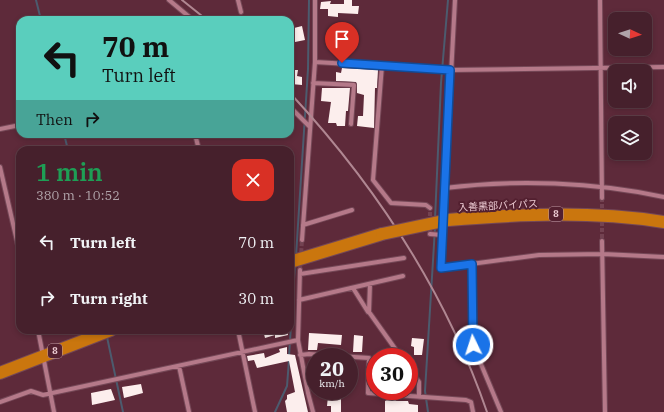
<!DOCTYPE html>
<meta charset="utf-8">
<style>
body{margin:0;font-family:"IBM Plex Serif","Noto Sans JP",serif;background:#502d38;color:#f1f3f6;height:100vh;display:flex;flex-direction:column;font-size:15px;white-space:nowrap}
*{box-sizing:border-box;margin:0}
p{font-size:13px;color:#b0a3a9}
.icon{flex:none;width:22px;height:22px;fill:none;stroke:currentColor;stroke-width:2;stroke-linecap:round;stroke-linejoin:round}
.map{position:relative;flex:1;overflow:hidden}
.side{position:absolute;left:16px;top:146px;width:278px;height:188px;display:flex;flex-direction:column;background:#46202c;border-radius:12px;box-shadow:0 2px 6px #0003,0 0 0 1px #5e3e48}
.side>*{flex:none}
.guide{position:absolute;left:16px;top:16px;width:278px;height:122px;border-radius:12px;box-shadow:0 2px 6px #0003,0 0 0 1px #5e3e48;background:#5acebd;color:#111;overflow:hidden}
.needle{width:26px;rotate:93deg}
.fabs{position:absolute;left:608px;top:12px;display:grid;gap:8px}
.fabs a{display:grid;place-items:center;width:44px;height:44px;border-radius:8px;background:#46202c;box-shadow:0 2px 6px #0003,0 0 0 1px #5e3e48;font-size:20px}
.speed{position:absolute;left:306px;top:348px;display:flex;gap:8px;font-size:20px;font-weight:700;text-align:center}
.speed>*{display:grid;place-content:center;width:52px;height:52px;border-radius:50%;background:#46202c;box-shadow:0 2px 6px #0003,0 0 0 1px #5e3e48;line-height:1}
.speed small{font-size:10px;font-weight:400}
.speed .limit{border:6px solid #d22;background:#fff;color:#111}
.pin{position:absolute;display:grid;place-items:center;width:34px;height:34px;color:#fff;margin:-41px -17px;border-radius:50% 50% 50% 0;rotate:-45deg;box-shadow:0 0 4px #0007}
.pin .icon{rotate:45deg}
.me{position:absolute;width:44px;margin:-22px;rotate:356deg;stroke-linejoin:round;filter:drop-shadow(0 0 3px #0008)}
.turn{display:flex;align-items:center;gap:14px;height:84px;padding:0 20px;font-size:18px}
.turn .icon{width:52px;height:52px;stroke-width:2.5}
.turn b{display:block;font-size:28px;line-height:34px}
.then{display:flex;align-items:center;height:38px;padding:0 20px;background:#0003;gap:8px;font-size:15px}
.round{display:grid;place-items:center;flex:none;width:42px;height:42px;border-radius:12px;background:#502d38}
.headline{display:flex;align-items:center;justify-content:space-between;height:68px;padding:0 20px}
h1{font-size:24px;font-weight:600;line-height:30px;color:#1e9e55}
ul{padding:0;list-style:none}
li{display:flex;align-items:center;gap:12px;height:56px;padding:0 20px}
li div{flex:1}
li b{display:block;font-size:15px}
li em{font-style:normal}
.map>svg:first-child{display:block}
</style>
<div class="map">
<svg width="664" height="412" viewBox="0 0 664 412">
<rect width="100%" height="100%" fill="#5e2a3a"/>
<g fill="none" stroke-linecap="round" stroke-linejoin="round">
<path stroke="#4c5b6e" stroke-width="2" d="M36 0 41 20
M64 134 68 150
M435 219 441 83 448 0
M296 256 308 69 309 0
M107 337 123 412
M289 356 295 264
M275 412 287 386 289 360
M428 412 425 391 435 228"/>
</g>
<path fill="#fceeed" d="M344 0H352V6H359L358 14 338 13V17L328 16V9H320L321 2 331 1 330 4H344Z
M302 26 305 40 290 43V29Z
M342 68 378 70 377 88H375L374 128 357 126 358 116H363L364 95 357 93V85L356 82 336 81V72L341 73Z
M290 70H298L297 76 302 77V85L291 84Z
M322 88H350L348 111H346L345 126H337L336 123H328L331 102 321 101Z
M263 330H287L288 335 275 338V335L265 338Z
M309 333 342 335 341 345 318 343 317 350H308Z
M354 335 363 336 362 352H353Z
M412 338 424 339 422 355H414V347L411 346Z
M287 347V354L295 355 308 412H287L285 401 287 399V395L295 392 289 361 257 368 254 360 248 361 247 356 264 353 265 358 280 352 279 349Z
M141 384 143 393 124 398 122 387Z
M111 389 115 400 92 405 91 393Z
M328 396H341V412H331V406H327Z
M391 398 398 399 395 401H408L409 404 418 405V412H385V401Z"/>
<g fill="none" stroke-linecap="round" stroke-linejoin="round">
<path stroke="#734251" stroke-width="4" stroke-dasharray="4 2" stroke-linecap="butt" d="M602 198V241
M430 234V208
M300 270 302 240"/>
<defs>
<path id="street" d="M169 0 193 20
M238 0 241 12
M600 0 602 198
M315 62 450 70 664 67
M382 65 373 180 391 203 426 205 430 208
M313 83 354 85 351 124
M290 107 310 127
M0 129 20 125
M195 134 199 150
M0 167 20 254
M445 188 455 0
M664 197C594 182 516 179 445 188L441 268 539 255 603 254 664 257
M303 225 352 210
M430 234 442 235
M302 240 315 62V0
M602 241 605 412
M472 264 473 345 501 412
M300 270 298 340 308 393 313 412
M300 274 404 258
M370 284 369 312 401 357
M353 288 368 312
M299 300 403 276
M38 330 54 412
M238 330 255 412
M300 355 309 354 369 358 368 393 466 400 471 402 473 412
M179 366 189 412
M409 368 419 382V397
M0 402 31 391 43 395 298 340"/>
<path id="highway" d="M448 220C520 214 592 211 664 222
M290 262 382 234
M0 373 111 330"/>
</defs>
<use href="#street" stroke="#754857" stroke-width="6"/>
<use href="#highway" stroke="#754857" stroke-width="14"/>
<use href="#street" stroke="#b57989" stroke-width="4"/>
<use href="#highway" stroke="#ca760e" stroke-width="12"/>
<path stroke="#b08792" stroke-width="2" d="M182 0 207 20
M290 93C375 185 446 293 487 412"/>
<defs>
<path id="highway-bridge" d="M382 234 448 220"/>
</defs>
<use href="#highway-bridge" stroke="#754857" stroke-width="14" stroke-linecap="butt"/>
<use href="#highway-bridge" stroke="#ca760e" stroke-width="12"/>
</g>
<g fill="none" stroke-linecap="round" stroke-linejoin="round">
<defs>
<path id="route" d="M342 63 450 70 441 268 472 264 473 345"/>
</defs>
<use href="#route" stroke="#114b97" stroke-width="10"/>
<use href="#route" stroke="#1a73e8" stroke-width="7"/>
</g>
<g text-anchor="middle" stroke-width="4" stroke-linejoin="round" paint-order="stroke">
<g fill="#532030" stroke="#bf98a3" stroke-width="1">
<rect x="549" y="207" width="14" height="14" rx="3"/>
<rect x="48" y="344" width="14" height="14" rx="3"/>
</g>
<g font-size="9" font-weight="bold" fill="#edccd4">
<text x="556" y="217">8</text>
<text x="55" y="354">8</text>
</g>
<g font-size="10" fill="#edccd4" stroke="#532030">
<text transform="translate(498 205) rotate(-3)" y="4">入善黒部バイパス</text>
</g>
</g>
</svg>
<div class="fabs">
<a><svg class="needle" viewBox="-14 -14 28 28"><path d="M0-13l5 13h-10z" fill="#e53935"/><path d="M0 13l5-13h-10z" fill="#b0a3a9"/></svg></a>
<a><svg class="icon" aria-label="sound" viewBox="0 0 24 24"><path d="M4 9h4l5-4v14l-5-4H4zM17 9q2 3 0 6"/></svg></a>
<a><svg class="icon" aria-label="layers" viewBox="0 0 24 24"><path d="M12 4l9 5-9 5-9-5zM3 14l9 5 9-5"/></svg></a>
</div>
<div class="speed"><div>20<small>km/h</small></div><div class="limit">30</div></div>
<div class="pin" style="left:342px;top:63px;background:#d93025"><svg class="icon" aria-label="arrive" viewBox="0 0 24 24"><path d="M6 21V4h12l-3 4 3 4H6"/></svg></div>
<svg class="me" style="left:473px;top:345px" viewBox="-20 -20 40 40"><circle r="17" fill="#1a73e8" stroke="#fff" stroke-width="3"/><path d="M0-11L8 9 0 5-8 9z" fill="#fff"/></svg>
<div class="guide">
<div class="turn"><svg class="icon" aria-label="left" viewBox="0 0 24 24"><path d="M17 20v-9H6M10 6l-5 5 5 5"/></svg><div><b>70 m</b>Turn left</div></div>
<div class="then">Then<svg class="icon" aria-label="right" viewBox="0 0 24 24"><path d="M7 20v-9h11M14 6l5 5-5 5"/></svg></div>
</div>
<section class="side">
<div class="headline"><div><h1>1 min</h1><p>380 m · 10:52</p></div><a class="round" style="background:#d93025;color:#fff"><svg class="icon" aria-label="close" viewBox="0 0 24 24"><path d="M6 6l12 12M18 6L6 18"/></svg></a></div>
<ul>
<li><svg class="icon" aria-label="left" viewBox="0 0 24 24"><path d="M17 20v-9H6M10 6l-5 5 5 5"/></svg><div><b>Turn left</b></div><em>70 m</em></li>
<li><svg class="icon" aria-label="right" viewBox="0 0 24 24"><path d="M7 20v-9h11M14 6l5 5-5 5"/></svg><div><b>Turn right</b></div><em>30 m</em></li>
</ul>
</section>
</div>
